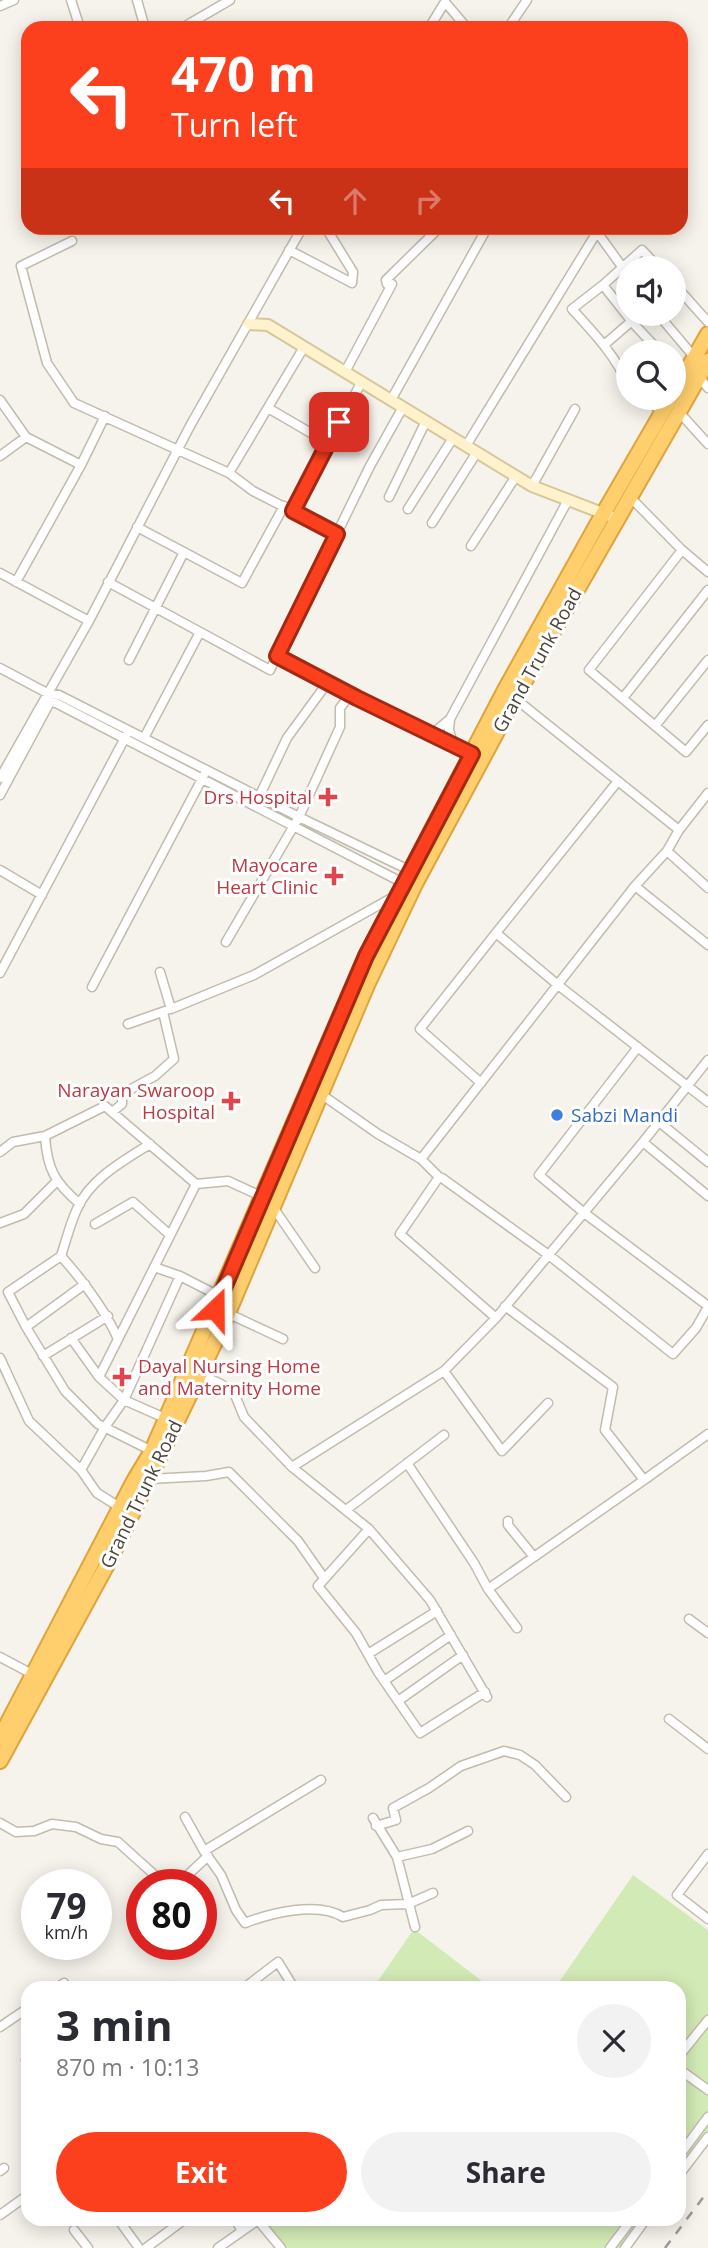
<!DOCTYPE html>
<meta charset="utf-8">
<style>
body{margin:0;font-family:"Open Sans",sans-serif;background:#f2f2f3;color:#2b2b33;height:100vh;display:flex;flex-direction:column;font-size:26px;white-space:nowrap}
*{box-sizing:border-box;margin:0}
p{font-size:23px;color:#7c7c81}
.icon{flex:none;width:38px;height:38px;fill:none;stroke:currentColor;stroke-width:2;stroke-linecap:round;stroke-linejoin:round}
.map{position:relative;flex:1;overflow:hidden}
.side{position:absolute;left:21px;top:1981px;width:665px;height:245px;display:flex;flex-direction:column;background:#fff;border-radius:21px;box-shadow:0 4px 18px #0003}
.side>*{flex:none}
.top-card{position:absolute;left:21px;top:21px;width:667px;height:214px;border-radius:21px;box-shadow:0 4px 18px #0003;background:#fc3f1d;color:#fff;overflow:hidden}
.controls{position:absolute;left:616px;top:256px;display:grid;gap:14px}
.controls a{display:grid;place-items:center;width:70px;height:70px;border-radius:50%;background:#fff;box-shadow:0 4px 18px #0003;font-size:35px}
.speed{position:absolute;left:21px;top:1869px;display:flex;gap:14px;font-size:35px;font-weight:700;text-align:center}
.speed>*{display:grid;place-content:center;width:91px;height:91px;border-radius:50%;background:#fff;box-shadow:0 4px 18px #0003;line-height:1}
.speed small{font-size:18px;font-weight:400}
.speed .limit{border:10px solid #d22;background:#fff;color:#111}
.pin{position:absolute;display:grid;place-items:center;width:60px;height:60px;color:#fff;margin:-30px;border-radius:14px;box-shadow:0 4px 10px #0006}
.me{position:absolute;width:77px;margin:-38px;rotate:23deg;stroke-linejoin:round;filter:drop-shadow(0 0 5px #0008)}
.turn{display:flex;align-items:center;gap:24px;height:147px;padding:0 35px;font-size:32px}
.turn .icon{width:91px;height:91px;stroke-width:2.5}
.turn b{display:block;font-size:49px;line-height:60px}
.lanes{display:flex;align-items:center;height:66px;padding:0 35px;background:#0003;justify-content:center;gap:35px;direction:ltr}
.lanes .off{opacity:.35}
.round{display:grid;place-items:center;flex:none;width:74px;height:74px;border-radius:37px;background:#f2f2f3}
.headline{display:flex;align-items:center;justify-content:space-between;height:119px;padding:0 35px}
h1{font-size:42px;font-weight:700;line-height:52px}
.action{display:flex;gap:14px;margin-top:auto;padding:14px 35px}
.action a{flex:1;height:80px;border-radius:42px;background:#fc3f1d;color:#fff;font-size:28px;font-weight:700;line-height:80px;text-align:center}
.action a+a{background:#f2f2f3;color:#2b2b33}
.map>svg:first-child{display:block}
</style>
<div class="map">
<svg width="708" height="2248" viewBox="0 0 708 2248">
<rect width="100%" height="100%" fill="#f6f3ec"/>
<path fill="#d2eab5" d="M633 1875 708 1930V2136L679 2175V1988H555Z
M414 1929 491 1988H373Z
M260 2219H646L624 2248H284Z"/>
<g fill="none" stroke-linecap="round" stroke-linejoin="round">
<defs>
<path id="street" d="M71 0 80 28
M137 0 145 28
M0 6 14 0
M182 28 230 0
M429 28 445 2 467 28
M508 28 527 0
M597 232 628 275
M72 241 21 266 47 363 74 403 229 473 253 491 337 534
M289 250 352 283 353 272 326 228
M674 284 708 322
M603 285 633 323 660 352
M657 313 695 358
M604 345 641 313
M674 361 688 371
M345 372 392 284H387L386 280 439 228
M699 377 708 388
M628 385C616 356 593 332 572 309L603 285 642 250 659 268
M640 397 663 411
M0 400 26 437 81 465
M391 400 487 228
M268 408 328 443
M678 411 708 444
M466 446 597 232 593 228
M0 456 26 437
M229 473 304 347
M532 486 575 409
M629 496 682 550 708 572
M389 497 426 421
M408 509 453 438
M293 511 362 381
M432 523 477 452
M137 527 242 583 284 506
M471 546 516 476
M682 550 589 670 686 752 708 725
M0 573 89 621
M16 582 81 465 105 416
M108 582 270 670 370 466 403 407
M277 656 357 698 472 754
M129 660 184 552
M0 668 47 693 59 695 299 817 411 871
M512 696 679 830
M623 698 708 590
M450 719 568 500
M655 726 708 660
M432 734 450 719 449 730 453 744
M144 738 200 632
M0 778 89 621 190 426 302 228
M618 781 496 933 558 985 708 1102
M0 795 50 702 56 703 407 885
M259 797 287 738 328 682
M667 851 708 888
M0 870 42 895
M635 886 708 945
M226 942 299 817 340 727V708L347 699 357 698
M160 972 171 1009 254 975 395 896
M0 973 126 736
M92 987 204 775
M128 1024 165 1011
M638 1047 539 1175 583 1212 708 1306
M481 1083 420 1029 496 933
M318 1092 378 1134 421 1159
M112 1112 122 1104V1094L155 1076 174 1059 163 1012
M658 1121 708 1162
M45 1136C47 1169 55 1183 80 1204
M643 1142 708 1196
M0 1152 13 1142 45 1136 105 1106 196 1184 228 1181 263 1197
M442 1178 550 1256 673 1354 696 1328 708 1307
M273 1207 315 1268
M0 1223 24 1214 57 1181
M95 1224 133 1202 170 1235
M61 1256 8 1292 26 1327 65 1391 98 1424 152 1451
M154 1267 180 1276 221 1297
M227 1313 283 1339
M496 1318 400 1234 439 1177 421 1159 635 886 667 851 679 830 708 793
M26 1327 85 1284
M71 1338 99 1377
M118 1339C104 1308 84 1282 61 1256 66 1241 70 1224 77 1209 90 1179 123 1161 150 1144
M43 1356 108 1316
M0 1358 29 1421 81 1470 97 1493 121 1508
M444 1371 502 1451 548 1403
M199 1374 221 1384 235 1395 244 1417 292 1467 369 1529 430 1600 487 1697
M167 1419 124 1400 99 1377 196 1184
M407 1463 474 1563 488 1589 644 1480 605 1430 613 1387 505 1306
M292 1467 444 1371 496 1318 643 1142 708 1060
M81 1470 105 1427 124 1400 180 1276
M149 1479 206 1476 229 1472 298 1541 324 1578
M644 1480 708 1434
M346 1510 444 1435
M508 1521V1525L534 1557
M369 1529 318 1586 356 1633 378 1672 420 1733 485 1692
M488 1589 517 1628
M689 1619 708 1633
M368 1654 437 1611
M0 1657 34 1675
M384 1681 451 1635
M398 1701 463 1655
M669 1719 708 1749
M185 1817 204 1851 221 1875 236 1910 245 1923C271 1913 318 1901 343 1917L370 1910 381 1905 408 1904 433 1893
M373 1818 397 1857 415 1927
M0 1823 16 1832 34 1831 52 1824 76 1827 101 1839 118 1842 159 1879 170 1885
M376 1826 396 1820 393 1808 429 1788 461 1766 504 1751 520 1755 535 1765 566 1797
M204 1851 321 1780
M708 1854 677 1895 708 1919
M397 1857 432 1849 468 1831
M177 1885 208 1856
M57 1988 64 1983 67 1988
M244 1988 278 1962 294 1988
M0 2027 28 2008
M679 2056 708 2020
M26 2060 28 2059
M679 2069 708 2090
M679 2156 708 2117
M0 2171 4 2168
M679 2175 708 2137
M0 2215 28 2195
M118 2219 139 2248
M235 2219 242 2231
M257 2219 281 2248
M74 2230 88 2248
M146 2248 185 2219
M218 2248 258 2220
M610 2248 632 2219
M625 2248 646 2219"/>
<path id="secondary" d="M249 324 268 325 532 486 610 516"/>
<path id="highway" d="M674 393 708 334
M0 1738 134 1481 152 1451 366 956 505 690 598 523 671 397
M0 1761 109 1561 190 1394 222 1327 367 985 415 884 515 698 708 361"/>
</defs>
<use href="#street" stroke="#c2bbae" stroke-width="11"/>
<use href="#secondary" stroke="#d6c79b" stroke-width="14"/>
<use href="#highway" stroke="#e0a43c" stroke-width="18"/>
<use href="#street" stroke="#fff" stroke-width="8"/>
<use href="#secondary" stroke="#fff3cd" stroke-width="10"/>
<use href="#highway" stroke="#ffcf6e" stroke-width="14"/>
<path stroke="#9a9a9a" stroke-width="2.5" stroke-dasharray="9 9" stroke-linecap="butt" d="M665 2248 708 2191"/>
</g>
<g fill="none" stroke-linecap="round" stroke-linejoin="round">
<defs>
<path id="route" d="M215 1309 366 956 472 754 357 698 277 656 337 534 293 511 339 422"/>
</defs>
<use href="#route" stroke="#a42913" stroke-width="18"/>
<use href="#route" stroke="#fc3f1d" stroke-width="12"/>
</g>
<g fill="#e0444e" stroke="#fff" stroke-width="2.5">
<path d="M324.5 786.5h7v7h7v7h-7v7h-7v-7h-7v-7h7z"/>
<path d="M330.5 865.5h7v7h7v7h-7v7h-7v-7h-7v-7h7z"/>
<path d="M227.5 1090.5h7v7h7v7h-7v7h-7v-7h-7v-7h7z"/>
<path d="M118.5 1366.5h7v7h7v7h-7v7h-7v-7h-7v-7h7z"/>
</g>
<circle fill="#3f7fe0" stroke="#fff" stroke-width="2.5" cx="557" cy="1115" r="7"/>
<g text-anchor="middle" stroke-width="6" stroke-linejoin="round" paint-order="stroke">
<g font-size="19" fill="#4b4439" stroke="#fff">
<text transform="translate(537 660) rotate(-61)" y="7">Grand Trunk Road</text>
<text transform="translate(141 1494) rotate(-64)" y="7">Grand Trunk Road</text>
</g>
<g font-size="19" fill="#be3a42" stroke="#fff" text-anchor="end">
<text x="312" y="804">Drs Hospital</text>
<text x="318" y="872">Mayocare<tspan x="318" dy="22">Heart Clinic</tspan></text>
<text x="215" y="1097">Narayan Swaroop<tspan x="215" dy="22">Hospital</tspan></text>
<text x="138" y="1373" text-anchor="start">Dayal Nursing Home<tspan x="138" dy="22">and Maternity Home</tspan></text>
</g>
<g font-size="19" fill="#366cbe" stroke="#fff" text-anchor="start">
<text x="571" y="1122">Sabzi Mandi</text>
</g>
</g>
</svg>
<div class="controls">
<a><svg class="icon" aria-label="sound" viewBox="0 0 24 24"><path d="M4 9h4l5-4v14l-5-4H4zM17 9q2 3 0 6"/></svg></a>
<a><svg class="icon" aria-label="search" viewBox="0 0 24 24"><circle cx="10" cy="10" r="6"/><path d="M15 15l6 6"/></svg></a>
</div>
<div class="speed"><div>79<small>km/h</small></div><div class="limit">80</div></div>
<div class="pin" style="left:339px;top:422px;background:#d93025"><svg class="icon" aria-label="arrive" viewBox="0 0 24 24"><path d="M6 21V4h12l-3 4 3 4H6"/></svg></div>
<svg class="me" style="left:215px;top:1309px" viewBox="-20 -20 40 40"><path d="M0-17L14 15 0 8-14 15z" fill="#fc3f1d" stroke="#fff" stroke-width="4"/></svg>
<div class="top-card">
<div class="turn"><svg class="icon" aria-label="left" viewBox="0 0 24 24"><path d="M17 20v-9H6M10 6l-5 5 5 5"/></svg><div><b>470 m</b>Turn left</div></div>
<div class="lanes"><svg class="icon" aria-label="left" viewBox="0 0 24 24"><path d="M17 20v-9H6M10 6l-5 5 5 5"/></svg><svg class="icon off" aria-label="ahead" viewBox="0 0 24 24"><path d="M12 20V5M6 11l6-6 6 6"/></svg><svg class="icon off" aria-label="right" viewBox="0 0 24 24"><path d="M7 20v-9h11M14 6l5 5-5 5"/></svg></div>
</div>
<section class="side">
<div class="headline"><div><h1>3 min</h1><p>870 m · 10:13</p></div><a class="round"><svg class="icon" aria-label="close" viewBox="0 0 24 24"><path d="M6 6l12 12M18 6L6 18"/></svg></a></div>
<div class="action"><a>Exit</a><a>Share</a></div>
</section>
</div>
